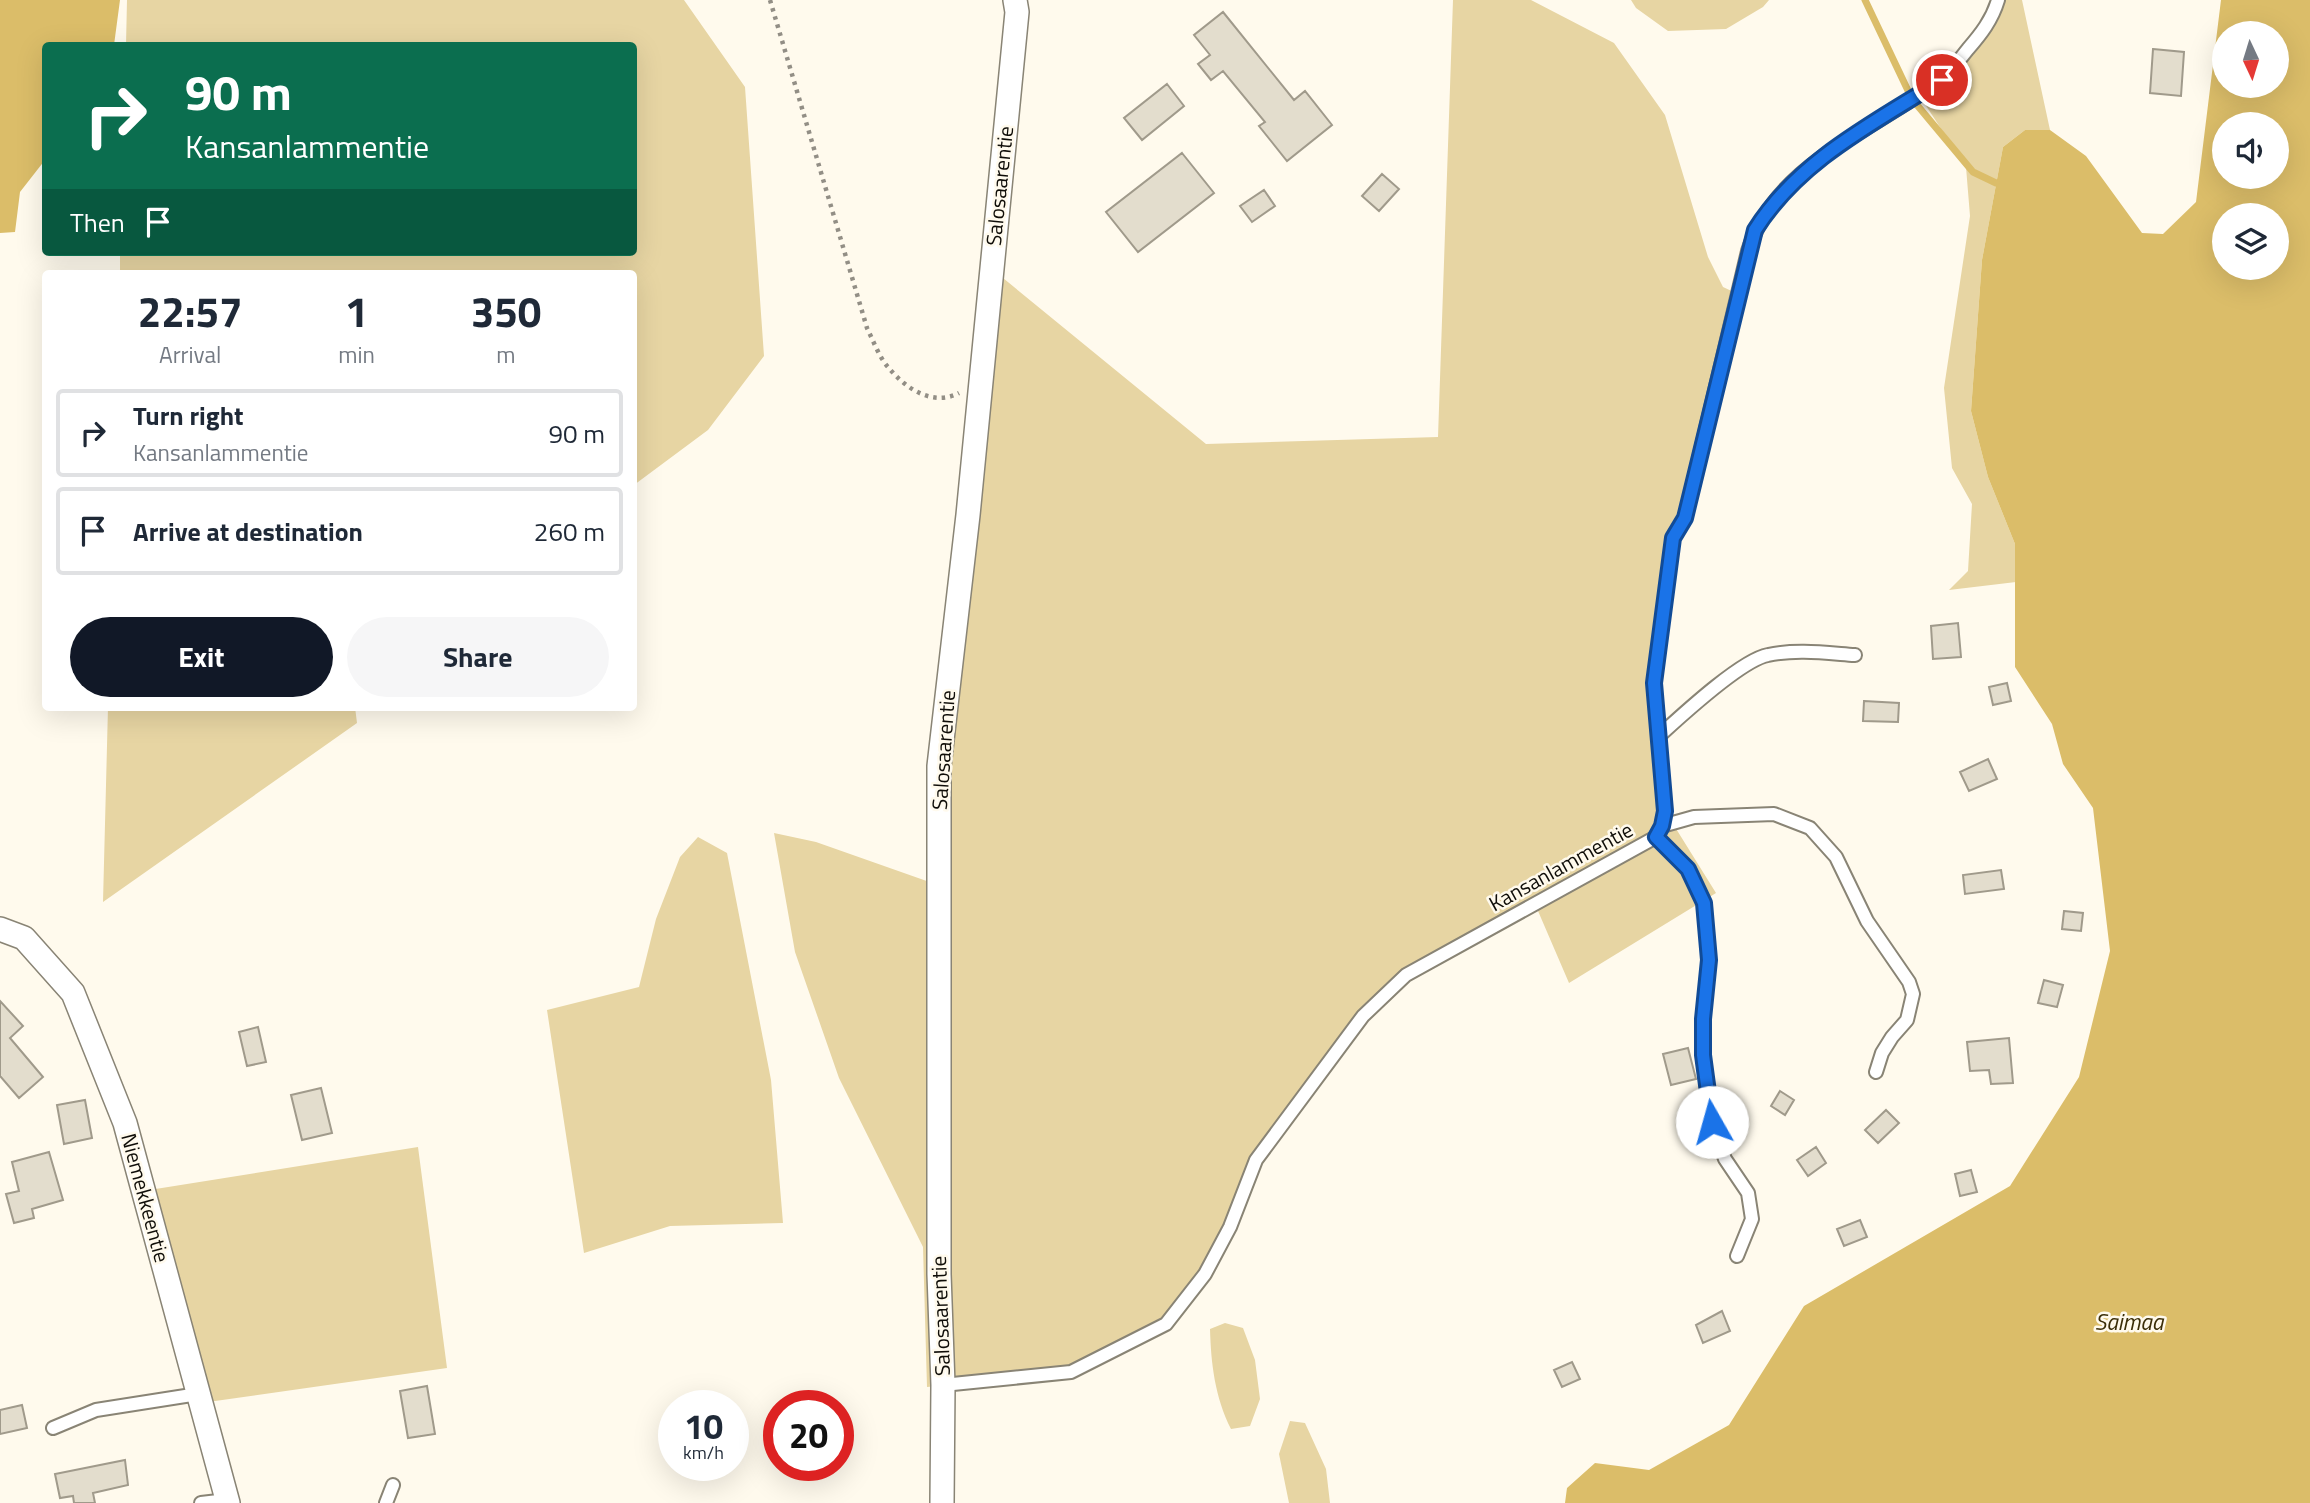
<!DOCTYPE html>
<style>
body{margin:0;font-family:"Titillium Web",sans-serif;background:#f6f6f7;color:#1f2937;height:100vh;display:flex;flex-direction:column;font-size:26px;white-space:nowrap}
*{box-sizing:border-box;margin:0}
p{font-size:23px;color:#747a83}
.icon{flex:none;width:38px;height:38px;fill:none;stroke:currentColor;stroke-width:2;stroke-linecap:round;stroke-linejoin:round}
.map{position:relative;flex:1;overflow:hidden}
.drawer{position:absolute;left:42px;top:270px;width:595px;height:441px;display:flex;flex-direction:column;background:#fff;border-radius:7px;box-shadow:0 7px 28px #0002}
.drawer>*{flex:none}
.hud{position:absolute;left:42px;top:42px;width:595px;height:214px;border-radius:7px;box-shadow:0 7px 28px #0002;background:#0b6e4f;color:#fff;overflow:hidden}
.needle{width:46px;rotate:176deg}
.tools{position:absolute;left:2212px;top:21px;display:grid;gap:14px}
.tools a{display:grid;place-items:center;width:77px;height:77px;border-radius:50%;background:#fff;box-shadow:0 7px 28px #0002;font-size:35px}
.speed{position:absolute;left:658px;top:1390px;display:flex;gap:14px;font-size:35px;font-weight:700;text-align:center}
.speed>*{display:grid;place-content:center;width:91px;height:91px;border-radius:50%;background:#fff;box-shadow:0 7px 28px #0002;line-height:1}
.speed small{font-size:18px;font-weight:400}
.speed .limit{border:10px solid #d22;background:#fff;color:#111}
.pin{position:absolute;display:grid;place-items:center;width:60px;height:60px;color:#fff;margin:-30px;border:4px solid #fff;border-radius:50%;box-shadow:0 2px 7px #0007}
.me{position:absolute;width:77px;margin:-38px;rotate:353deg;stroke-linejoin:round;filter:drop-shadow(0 0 5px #0008)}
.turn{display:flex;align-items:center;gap:24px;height:147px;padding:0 28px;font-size:32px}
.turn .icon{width:91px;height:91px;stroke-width:2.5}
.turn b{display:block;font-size:49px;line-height:60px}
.then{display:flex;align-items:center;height:66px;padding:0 28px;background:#0003;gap:14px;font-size:26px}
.eta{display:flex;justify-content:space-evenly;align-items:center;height:119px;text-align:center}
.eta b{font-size:42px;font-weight:700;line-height:49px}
.button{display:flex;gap:14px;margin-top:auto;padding:14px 28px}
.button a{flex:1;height:80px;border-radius:42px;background:#111827;color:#fff;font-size:28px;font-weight:700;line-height:80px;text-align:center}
.button a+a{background:#f6f6f7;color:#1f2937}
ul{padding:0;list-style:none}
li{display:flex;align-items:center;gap:21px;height:88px;margin:0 14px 10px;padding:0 14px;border:4px solid #e0e1e3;border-radius:7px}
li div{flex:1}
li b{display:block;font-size:26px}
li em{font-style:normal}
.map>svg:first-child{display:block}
</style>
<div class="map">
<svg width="2310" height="1503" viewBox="0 0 2310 1503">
<rect width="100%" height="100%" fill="#fffaed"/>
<path fill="#e7d5a3" d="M127 0H684L745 87 764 356 708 430 634 485V273H120V252H634V46L126 45Z
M1453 0H1531L1614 43 1665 115 1708 257 1723 287 1738 294 1685 518 1673 538 1654 683 1665 811 1716 893 1569 983 1535 904 1406 975 1363 1016 1256 1160 1230 1227 1166 1324 1071 1372 927 1387 923 1247 839 1078 795 952 774 833 816 842 938 885 992 269 1206 444 1438 437Z
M1631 0H1769L1763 7 1726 29 1668 31 1636 8Z
M1998 0H2022L2050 130H2025L2003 147 1982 260 1971 411 1988 477 2015 544 2016 582 1949 590 1968 571 1972 504 1952 468 1944 388 1970 216 1966 167 1919 95 1942 80Z
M108 707H355L357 723 103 902Z
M698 837 727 853 771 1080 783 1223 670 1226 584 1253 547 1010 639 987 656 919 680 857Z
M418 1147 447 1368 201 1403 143 1191Z
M1225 1323 1243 1328 1255 1360 1260 1399 1250 1426 1231 1429C1215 1397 1211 1364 1210 1329Z
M1290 1421 1305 1423 1326 1469 1330 1503H1289L1279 1454Z"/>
<path fill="#dbbd69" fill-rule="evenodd" d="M0 0H120L114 45 46 46 45 160 20 192 15 232 0 233Z
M2221 0H2310V1503H1565L1567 1488 1595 1463 1649 1470 1729 1425 1804 1306 2010 1186 2079 1077 2110 951 2093 808 2063 764 2052 724 2015 667V544L1988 477 1971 411 1982 260 2003 147 2025 130H2050L2086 156 2142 233 2163 234 2196 202ZM2224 33H2277V86H2224ZM2224 124H2277V177H2224ZM2224 215H2277V268H2224Z"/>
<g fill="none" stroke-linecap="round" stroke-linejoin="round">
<path stroke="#dbbd69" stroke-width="7" d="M1865 0 1912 99 1973 172 1996 183"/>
</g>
<path fill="#e3ddcd" stroke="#a09a8b" stroke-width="2" d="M1223 12 1294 100 1305 91 1332 125 1287 161 1259 126 1265 122 1223 71 1211 80 1198 64 1210 55 1194 35Z
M2153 49 2184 52 2181 96 2150 93Z
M1167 84 1184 106 1142 140 1124 118Z
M1182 153 1214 193 1138 252 1106 212Z
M1382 174 1399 189 1379 211 1362 196Z
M1264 190 1275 206 1252 222 1240 206Z
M1958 623 1961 657 1933 659 1931 626Z
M2007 683 2011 701 1993 705 1989 687Z
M1864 701 1899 703 1898 722 1863 721Z
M1988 759 1997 779 1969 791 1960 772Z
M2001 870 2004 889 1965 894 1963 875Z
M2064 911 2083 913 2081 931 2062 929Z
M2044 980 2063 985 2057 1007 2038 1003Z
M0 1001 23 1026 10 1038 43 1077 19 1098 0 1076Z
M258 1027 266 1062 247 1066 239 1032Z
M2009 1038 2013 1083 1991 1084 1989 1070 1970 1071 1967 1042Z
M1688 1048 1696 1079 1671 1085 1663 1054Z
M321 1088 332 1133 302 1140 291 1095Z
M1780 1091 1794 1100 1785 1115 1771 1106Z
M85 1100 92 1138 64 1144 57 1105Z
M1886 1110 1899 1123 1878 1143 1865 1130Z
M1816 1147 1826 1163 1808 1176 1797 1160Z
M49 1152 63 1200 32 1209 34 1218 14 1223 6 1194 19 1191 12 1162Z
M1971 1170 1977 1192 1960 1196 1955 1174Z
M1860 1220 1867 1237 1844 1246 1837 1229Z
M1722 1311 1730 1331 1703 1343 1696 1325Z
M1572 1362 1580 1379 1562 1387 1554 1370Z
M427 1386 435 1434 408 1438 400 1391Z
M22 1405 27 1428 0 1434V1410Z
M125 1460 128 1485 93 1493 95 1503H74L73 1496 60 1498 55 1474Z"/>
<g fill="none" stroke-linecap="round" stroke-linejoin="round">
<defs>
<path id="lane" d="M1659 736C1681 716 1741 660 1768 655 1796 649 1826 653 1855 655
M1662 826 1694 817 1774 814 1810 828 1836 857 1867 921 1909 982 1913 994 1907 1020 1892 1037 1882 1053 1876 1072
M1656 837 1688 869 1704 903 1709 960 1703 1019V1055L1711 1122 1725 1159 1748 1193 1752 1219 1737 1256
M943 1385 1071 1372 1166 1324 1205 1274 1230 1227 1256 1160 1363 1016 1406 975 1656 837 1662 826 1665 811 1654 683 1673 538 1685 518 1748 251C1776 163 1872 132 1939 81 1950 73 1959 60 1968 49 1981 34 1992 20 1998 0
M53 1428 96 1410 198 1394
M201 1503 227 1500
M386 1503 393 1485"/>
<path id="street" d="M0 929 24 938 73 993 125 1123 228 1503
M942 1503 943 1385 939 1274V766L968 515 1017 12 1015 0"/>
</defs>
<use href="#lane" stroke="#898475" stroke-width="16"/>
<use href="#street" stroke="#898475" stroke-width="26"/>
<path stroke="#928e85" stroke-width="4.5" stroke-dasharray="3.5 5" stroke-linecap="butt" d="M770 0 867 328C873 340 879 357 888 367 905 388 932 407 959 393"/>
<use href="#lane" stroke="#fff" stroke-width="12"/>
<use href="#street" stroke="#fff" stroke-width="23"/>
</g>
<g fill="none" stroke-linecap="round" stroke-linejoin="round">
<defs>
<path id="route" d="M1712 1122 1703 1055V1019L1709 960 1704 903 1688 869 1656 837 1662 826 1665 811 1654 683 1673 538 1685 518 1755 230C1799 160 1874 123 1942 80"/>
</defs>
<use href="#route" stroke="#114b97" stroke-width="18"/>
<use href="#route" stroke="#1a73e8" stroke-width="12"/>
</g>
<g text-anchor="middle" stroke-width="5" stroke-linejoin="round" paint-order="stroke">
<g font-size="21" fill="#0f0d08" stroke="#fffaed">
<text transform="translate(1000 186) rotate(-84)" y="7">Salosaarentie</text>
<text transform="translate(944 750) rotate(-86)" y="7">Salosaarentie</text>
<text transform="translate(1561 867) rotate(-29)" y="7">Kansanlammentie</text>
<text transform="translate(145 1198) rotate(75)" y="7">Niemekkeentie</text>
<text transform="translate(941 1316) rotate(-92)" y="7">Salosaarentie</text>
</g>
<g font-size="23" font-style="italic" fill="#3b2e08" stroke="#fffaed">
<text x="2129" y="1330">Saimaa</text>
</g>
</g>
</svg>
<div class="tools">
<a><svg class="needle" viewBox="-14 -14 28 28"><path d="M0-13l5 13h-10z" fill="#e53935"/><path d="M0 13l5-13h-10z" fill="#747a83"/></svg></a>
<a><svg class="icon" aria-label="sound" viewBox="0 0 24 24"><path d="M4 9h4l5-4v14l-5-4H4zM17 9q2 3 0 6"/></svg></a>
<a><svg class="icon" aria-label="layers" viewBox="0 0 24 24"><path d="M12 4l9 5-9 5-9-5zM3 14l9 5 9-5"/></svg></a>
</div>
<div class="speed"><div>10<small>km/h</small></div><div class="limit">20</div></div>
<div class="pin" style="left:1942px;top:80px;background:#d93025"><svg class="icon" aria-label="arrive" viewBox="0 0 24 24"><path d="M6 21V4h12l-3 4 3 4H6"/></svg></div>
<svg class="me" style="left:1712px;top:1122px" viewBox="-20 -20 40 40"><circle r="19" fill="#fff"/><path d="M0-13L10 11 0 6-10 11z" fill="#1a73e8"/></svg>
<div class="hud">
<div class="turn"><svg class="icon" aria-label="right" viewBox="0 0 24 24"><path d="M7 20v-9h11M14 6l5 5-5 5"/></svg><div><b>90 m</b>Kansanlammentie</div></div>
<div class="then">Then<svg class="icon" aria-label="arrive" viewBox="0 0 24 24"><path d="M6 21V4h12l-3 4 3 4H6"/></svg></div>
</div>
<section class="drawer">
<div class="eta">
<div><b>22:57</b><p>Arrival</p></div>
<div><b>1</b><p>min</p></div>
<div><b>350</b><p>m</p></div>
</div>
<ul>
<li><svg class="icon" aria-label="right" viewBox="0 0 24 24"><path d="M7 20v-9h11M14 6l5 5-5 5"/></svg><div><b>Turn right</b><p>Kansanlammentie</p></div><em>90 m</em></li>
<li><svg class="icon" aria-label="arrive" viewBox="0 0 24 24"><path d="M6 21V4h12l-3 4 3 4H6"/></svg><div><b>Arrive at destination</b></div><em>260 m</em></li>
</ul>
<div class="button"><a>Exit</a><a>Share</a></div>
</section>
</div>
